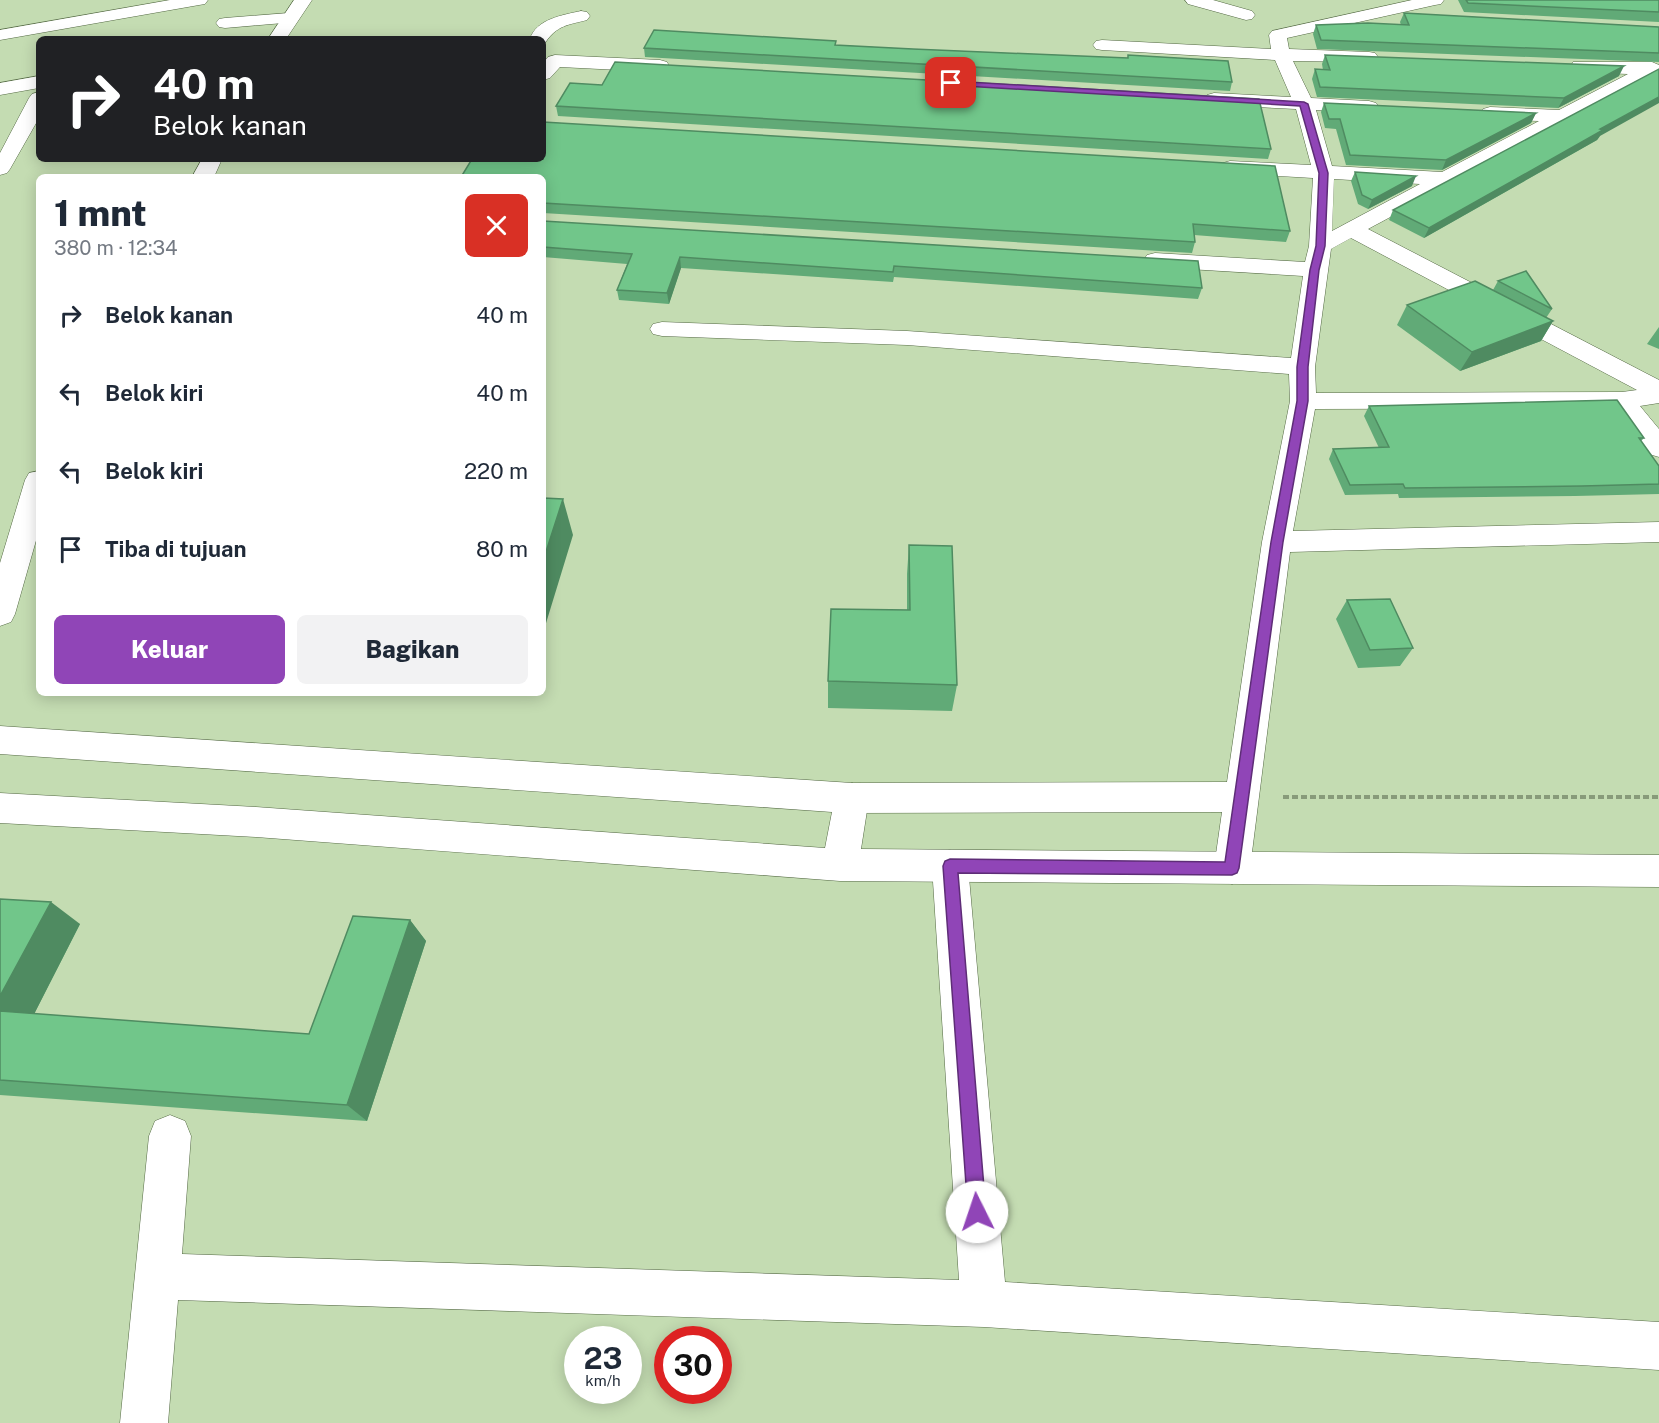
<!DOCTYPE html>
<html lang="id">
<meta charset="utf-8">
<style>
body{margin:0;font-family:"Public Sans",sans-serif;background:#f2f2f3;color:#1f2937;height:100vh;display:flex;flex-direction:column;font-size:22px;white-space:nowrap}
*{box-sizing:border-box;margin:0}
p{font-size:20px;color:#747a83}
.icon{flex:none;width:33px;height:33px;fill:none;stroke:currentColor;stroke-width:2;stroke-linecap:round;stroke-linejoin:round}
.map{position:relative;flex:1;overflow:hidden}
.sheet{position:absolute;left:36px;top:174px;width:510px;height:522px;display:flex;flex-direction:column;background:#fff;border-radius:9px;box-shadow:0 3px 15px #0003}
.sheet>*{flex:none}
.top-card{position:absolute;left:36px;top:36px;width:510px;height:126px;border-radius:9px;box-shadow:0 3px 15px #0003;background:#202124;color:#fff;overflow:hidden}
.speed{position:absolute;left:564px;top:1326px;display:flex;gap:12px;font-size:30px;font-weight:700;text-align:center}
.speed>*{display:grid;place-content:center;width:78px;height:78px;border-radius:50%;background:#fff;box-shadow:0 3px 15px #0003;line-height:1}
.speed small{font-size:15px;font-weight:400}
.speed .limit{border:9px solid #d22;background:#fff;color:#111}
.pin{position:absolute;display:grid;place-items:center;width:51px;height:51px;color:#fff;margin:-26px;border-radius:12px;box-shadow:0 3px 9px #0006}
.me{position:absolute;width:66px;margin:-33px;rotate:356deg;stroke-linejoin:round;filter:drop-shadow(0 0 4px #0008)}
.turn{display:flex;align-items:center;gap:21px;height:126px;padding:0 18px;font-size:27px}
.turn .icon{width:78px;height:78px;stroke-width:2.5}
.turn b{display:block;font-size:42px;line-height:51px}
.round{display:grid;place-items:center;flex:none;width:63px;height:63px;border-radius:9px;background:#f2f2f3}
.summary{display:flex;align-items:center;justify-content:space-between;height:102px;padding:0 18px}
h1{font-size:36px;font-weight:800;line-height:45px}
.primary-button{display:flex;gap:12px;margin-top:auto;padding:12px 18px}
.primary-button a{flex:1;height:69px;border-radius:9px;background:#9045b7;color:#fff;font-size:24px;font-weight:800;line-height:69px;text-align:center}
.primary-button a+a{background:#f2f2f3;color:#1f2937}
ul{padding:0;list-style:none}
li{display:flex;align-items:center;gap:18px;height:78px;padding:0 18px}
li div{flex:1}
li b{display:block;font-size:22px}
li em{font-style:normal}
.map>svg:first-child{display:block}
</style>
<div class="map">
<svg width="1659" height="1423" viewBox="0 0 1659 1423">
<rect width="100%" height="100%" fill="#c4dcb2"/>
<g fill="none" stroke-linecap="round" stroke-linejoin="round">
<defs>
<path id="street" d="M170 0H208L205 4 199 5 0 40V30Z
M1185 0H1213L1252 11 1255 15 1252 19 1246 20 1188 4Z
M1412 0H1444L1441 4 1435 5 1287 38 1289 49 1369 52 1375 53 1378 57 1375 61 1369 62 1293 61 1311 98 1369 101 1376 103 1379 107 1376 111 1369 113 1316 110 1332 166 1442 172 1539 121 1490 119 1483 117 1480 113 1483 109 1490 107 1559 110 1628 74 1580 72 1573 70 1571 66 1573 62H1652L1659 65V73L1368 229 1659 380V403L1640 406 1659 429V457L1649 454 1615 408 1315 409 1293 531 1659 522V542L1290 552 1250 868 1245 880 1232 884 1219 880 1214 868 1222 812 852 813 840 809 835 798 840 787 852 783 1227 782 1262 542 1290 401 1289 374 907 345 662 336 653 334 650 329 653 324 662 322 907 331 1291 358 1303 276 1155 267 1147 265 1144 260 1147 255 1155 253 1305 262 1309 246 1313 178 1230 173 1223 171 1220 167 1223 163 1230 161 1311 165 1296 109 1214 105 1207 103 1204 99 1207 95 1214 93 1291 97 1275 60 1102 50 1096 49 1093 45 1096 41 1102 40 1271 49 1269 35 1272 31ZM1334 179 1420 184 1332 231ZM1351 238 1637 390 1622 392 1316 393 1315 367 1331 249Z
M581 11 587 12 590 16 587 20C568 25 557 25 545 43H543V39H530C536 19 563 15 581 11Z
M289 13 295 14 298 18 295 22 225 28 219 27 216 23 219 19 225 18Z
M555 55 660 60 667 62 669 66 667 70 660 72 560 67 550 78 543 80V63L548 57Z
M39 76V88L0 95V83Z
M39 92V118L10 169 7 173 0 175V153L29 98 32 94Z
M950 850 963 854 968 866 1005 1282 1659 1322V1370L984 1327 178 1300 168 1423H120L149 1136 155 1121 170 1115 185 1121 191 1136 182 1254 959 1280 932 866 937 854Z"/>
<path id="secondary" d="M294 0H312L286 39H268Z
M202 159H222L214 177H192Z
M39 471V530L15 614 11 622 0 626V563L25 480 29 473Z
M0 726 852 783 864 787 869 798 861 849 1659 855V887L840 881 256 837 0 823V793L256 807 825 848 832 812 0 754Z"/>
</defs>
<use href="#street" stroke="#546944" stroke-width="1"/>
<use href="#secondary" stroke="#546944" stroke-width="1"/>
<path stroke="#889b7a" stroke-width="4" stroke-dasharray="6 3" stroke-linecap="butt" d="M1283 797H1659"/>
<use href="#street" fill="#fff" fill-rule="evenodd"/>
<use href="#secondary" fill="#fff" fill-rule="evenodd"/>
</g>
<path fill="#61aa77" d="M1458 0H1659V22L1464 12Z
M1404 13 1659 27V62L1317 49 1313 34 1316 25H1401L1400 22Z
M836 41V45L913 49 1128 58V55L1232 82 1230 91 645 57 644 48Z
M1325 55 1619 76 1558 108 1317 97 1312 79 1315 69 1323 70 1322 64Z
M1324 103 1536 113 1531 123 1442 170 1346 165 1336 129 1325 128 1321 112Z
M556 106 1271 149 1268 159 558 116Z
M1600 136 1597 140 1424 238 1389 220 1393 210Z
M472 159 1290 231 1286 242 1194 235 1195 242 1192 253 543 213V177Z
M1355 172 1412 186 1368 209 1358 204 1351 181Z
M543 221 1202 288 1198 299 894 277 893 282 681 268 669 304 619 300 617 290 627 264 543 257Z
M1498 281 1552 309 1546 318 1553 321 1541 341 1460 371 1397 325 1407 305 1493 290Z
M1659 327V349L1647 344Z
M1369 406 1644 438 1641 441 1659 466V494L1575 496 1399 498 1398 494 1345 495 1329 459 1333 449 1379 448 1364 416Z
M909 545 957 685 952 711 828 708V681L907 610V574Z
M1347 600 1413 648 1400 666 1358 668 1336 619Z
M0 899 80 924 34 1014 309 1034 410 920 426 941 367 1121 0 1095Z"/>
<path fill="#4f8b61" d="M1624 66 1619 76 1558 108 1564 98Z
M1659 97V103L1600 136 1597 140 1424 238 1429 228 1600 129Z
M1536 113 1531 123 1442 170 1446 160Z
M1416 176 1412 186 1368 209 1372 200Z
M680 257 681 268 669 304 667 293Z
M1553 321 1541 341 1460 371 1472 352Z
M563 499 573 535 543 633V561Z
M51 902 80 924 26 1030 0 1015V996Z
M410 920 426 941 367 1121 347 1105Z"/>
<path fill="#71c68a" stroke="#4f8b61" stroke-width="1.5" d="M1466 0H1659V12L1468 3Z
M1404 13 1659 27V53L1321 40 1316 25 1368 23 1409 25Z
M654 30 836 41 835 45 913 49 1128 58V55L1228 61 1232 82 644 48Z
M1325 55 1624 66 1564 98 1320 87 1315 69 1330 70Z
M615 62 1259 99 1271 149 556 106 570 83 602 85Z
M1659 69V97L1600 129 1603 130 1429 228 1393 210Z
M1324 103 1536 113 1446 160 1350 155 1340 119H1329Z
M543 122 1275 166 1290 231 1193 224 1195 242 543 203V177H461L472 159H543Z
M1355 172 1416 176 1372 200 1362 195Z
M543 221 1198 261 1202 288 894 266 893 272 680 257 667 293 617 290 632 254 543 247Z
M1526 271 1552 309 1498 281Z
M1475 281 1553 321 1472 352 1407 305Z
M1617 400 1644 438H1639L1659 466V484L1582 486 1405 488 1403 484 1350 485 1333 449 1389 447 1369 406Z
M543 498 563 499 543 561Z
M909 545 952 546 957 685 828 681 831 609 910 610Z
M1390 599 1413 648 1370 650 1347 600Z
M0 899 51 902 0 996Z
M353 916 410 920 347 1105 0 1080V1011L309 1034Z"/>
<path fill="#9045b7" stroke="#5e2d77" stroke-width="1.5" d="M951 81 1304 102 1308 104 1328 173 1325 246 1319 270 1308 367V401L1283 542 1239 868 1237 873 1232 875 958 873 986 1212 984 1218 977 1221 971 1218 968 1212 943 866 945 861 950 859 1225 862 1271 542 1297 401V367L1310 270 1316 246 1319 173 1300 106 948 85 947 83Z"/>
</svg>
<div class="speed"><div>23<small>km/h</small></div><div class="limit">30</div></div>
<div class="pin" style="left:951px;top:83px;background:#d93025"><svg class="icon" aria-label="arrive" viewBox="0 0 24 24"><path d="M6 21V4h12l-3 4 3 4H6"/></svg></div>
<svg class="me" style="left:977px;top:1212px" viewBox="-20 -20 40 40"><circle r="19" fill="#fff"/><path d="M0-13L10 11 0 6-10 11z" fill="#9045b7"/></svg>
<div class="top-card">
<div class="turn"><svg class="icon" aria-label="right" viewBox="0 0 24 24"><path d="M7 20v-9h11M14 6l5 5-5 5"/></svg><div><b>40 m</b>Belok kanan</div></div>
</div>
<section class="sheet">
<div class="summary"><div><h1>1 mnt</h1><p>380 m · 12:34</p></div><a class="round" style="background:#d93025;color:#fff"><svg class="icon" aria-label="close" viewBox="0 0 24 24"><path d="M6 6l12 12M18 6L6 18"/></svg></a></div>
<ul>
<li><svg class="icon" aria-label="right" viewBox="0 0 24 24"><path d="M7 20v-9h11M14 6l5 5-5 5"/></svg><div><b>Belok kanan</b></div><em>40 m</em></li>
<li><svg class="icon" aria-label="left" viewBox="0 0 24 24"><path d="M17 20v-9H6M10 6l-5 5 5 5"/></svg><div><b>Belok kiri</b></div><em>40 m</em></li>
<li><svg class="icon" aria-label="left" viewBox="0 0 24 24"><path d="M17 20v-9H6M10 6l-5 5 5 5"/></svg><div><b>Belok kiri</b></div><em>220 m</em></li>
<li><svg class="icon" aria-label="arrive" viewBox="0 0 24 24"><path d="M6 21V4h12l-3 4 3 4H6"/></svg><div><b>Tiba di tujuan</b></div><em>80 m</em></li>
</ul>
<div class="primary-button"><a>Keluar</a><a>Bagikan</a></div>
</section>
</div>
